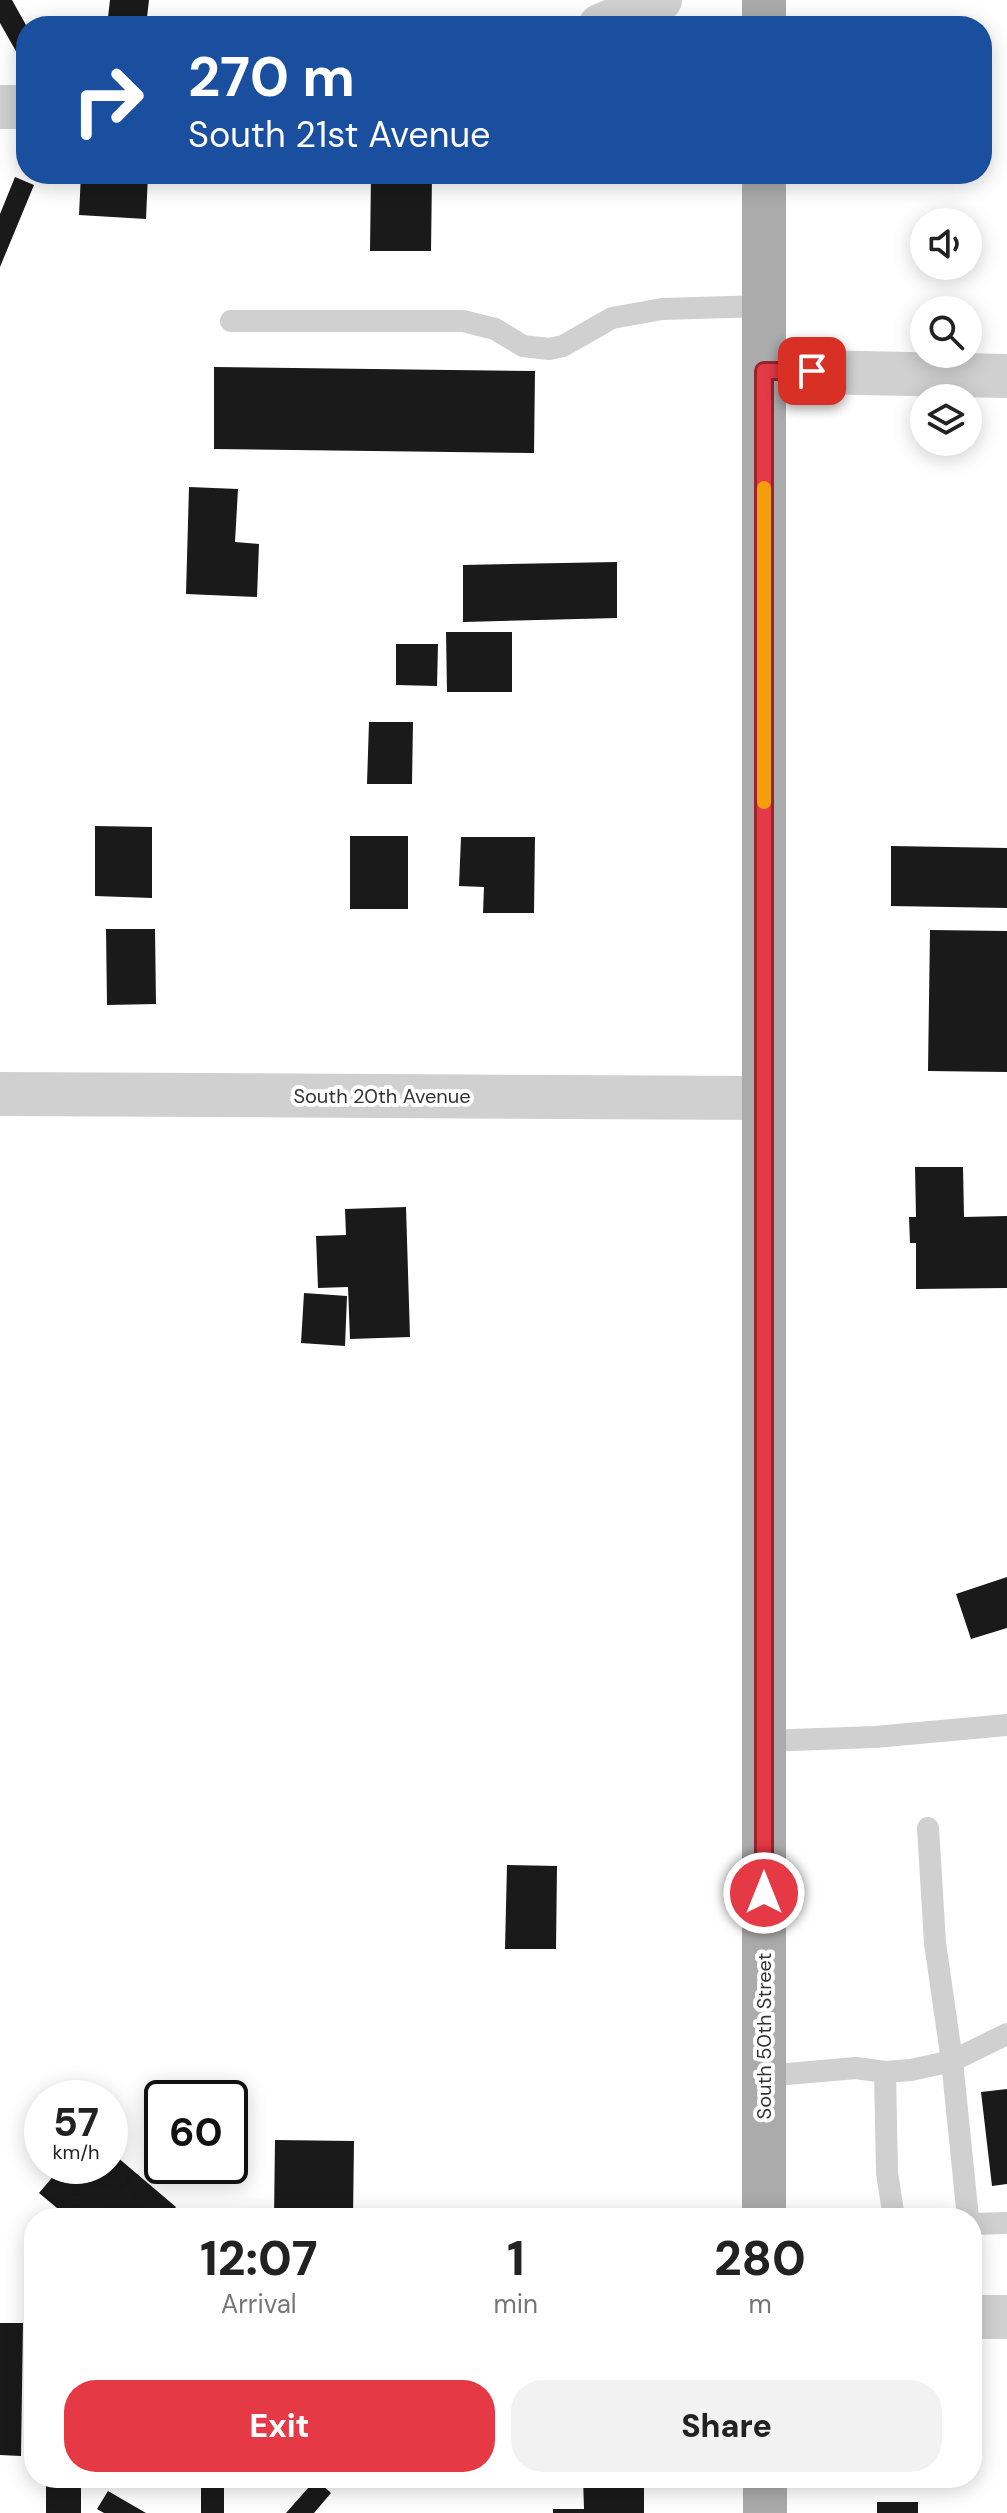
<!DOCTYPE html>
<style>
body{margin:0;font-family:"DM Sans",sans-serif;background:#f2f2f2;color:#222;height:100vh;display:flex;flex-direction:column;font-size:30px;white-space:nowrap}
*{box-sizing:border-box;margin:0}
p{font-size:26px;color:#767676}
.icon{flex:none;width:44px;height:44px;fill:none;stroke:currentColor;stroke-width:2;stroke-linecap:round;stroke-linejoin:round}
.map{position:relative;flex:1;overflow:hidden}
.sheet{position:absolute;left:24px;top:2208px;width:958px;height:280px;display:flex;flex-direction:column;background:#fff;border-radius:32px;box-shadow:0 4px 20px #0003}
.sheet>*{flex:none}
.hud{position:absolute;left:16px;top:16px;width:976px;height:168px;border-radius:32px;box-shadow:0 4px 20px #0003;background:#1a4fa0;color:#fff;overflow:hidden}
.tools{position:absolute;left:910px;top:208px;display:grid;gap:16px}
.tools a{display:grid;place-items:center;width:72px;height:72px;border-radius:50%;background:#fff;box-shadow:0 4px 20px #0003;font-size:40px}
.speed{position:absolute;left:24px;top:2080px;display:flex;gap:16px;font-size:40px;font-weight:700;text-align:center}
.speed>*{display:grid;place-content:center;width:104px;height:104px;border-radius:50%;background:#fff;box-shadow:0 4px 20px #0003;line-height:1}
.speed small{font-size:20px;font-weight:400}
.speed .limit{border:4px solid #111;border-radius:12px;background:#fff;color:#111}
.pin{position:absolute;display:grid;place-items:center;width:68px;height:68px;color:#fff;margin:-34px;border-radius:16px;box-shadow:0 4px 12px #0006}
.me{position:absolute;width:88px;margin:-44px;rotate:0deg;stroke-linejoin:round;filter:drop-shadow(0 0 6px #0008)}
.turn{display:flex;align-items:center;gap:28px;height:168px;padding:0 40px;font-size:36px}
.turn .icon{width:104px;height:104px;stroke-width:2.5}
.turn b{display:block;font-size:56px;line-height:68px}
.eta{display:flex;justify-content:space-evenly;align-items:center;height:136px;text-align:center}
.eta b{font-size:48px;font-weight:800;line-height:56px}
.action{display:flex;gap:16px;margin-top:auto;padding:16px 40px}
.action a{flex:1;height:92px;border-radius:32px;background:#e63946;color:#fff;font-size:32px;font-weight:800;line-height:92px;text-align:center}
.action a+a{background:#f2f2f2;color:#222}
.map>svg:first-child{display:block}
</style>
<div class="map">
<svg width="1007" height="2513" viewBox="0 0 1007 2513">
<rect width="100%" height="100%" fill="#fff"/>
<path fill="#1a1a1a" d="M0 0H12L26 25V48L17 53 0 23Z
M110 0H149L146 26H107Z
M81 174H148L146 219 79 215Z
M371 174H432L431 251H370Z
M15 177 34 185 0 267V214Z
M214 367 535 371 534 453 214 449Z
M189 487 238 489 235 542 259 544 257 597 186 594Z
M617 562V618L463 622V565Z
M446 632H512V692H447Z
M396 644H438L437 686 396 685Z
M369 722H413L412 784H367Z
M95 826 152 827V898L95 896Z
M350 836H408V909H350Z
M461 837H535L534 913H483L484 887 459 886Z
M891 846 1007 848V908L891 906Z
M106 929H155L156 1004 107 1005Z
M930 930 1007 931V1072L928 1071Z
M915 1167H963L964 1217 1007 1216V1288L916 1289V1243H910L909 1217H916Z
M406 1207 410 1337 350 1339 348 1287 318 1288 316 1236 346 1235 345 1209Z
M304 1293 347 1296 345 1346 301 1343Z
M1007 1577V1628L971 1639 956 1594Z
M507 1865 557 1866 556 1949H505Z
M1007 2089V2184L992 2186 981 2092Z
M275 2140 354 2141 353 2218H274Z
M110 2151 176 2207 171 2213 177 2218H69L39 2193 62 2166H110Z
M0 2323H23L21 2456 0 2455Z
M46 2478H81V2513H46Z
M201 2478H224V2513H201Z
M583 2478H644V2513H553V2509H584Z
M316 2479 331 2493 314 2513H286Z
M108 2491 146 2513H104L97 2509Z
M877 2502H918V2513H877Z"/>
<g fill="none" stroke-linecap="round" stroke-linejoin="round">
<path stroke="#d0d0d0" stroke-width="22" d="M231 321H463L495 329 523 346 549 349 563 346 612 318 662 309 764 306
M764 1741 875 1737 1007 1725
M928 1828 935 1943 952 2061 968 2218
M885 2072 911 2070 952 2061 1007 2034
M764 2076 856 2068 885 2072 887 2173 894 2218
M972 2224 1007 2223"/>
<path stroke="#d0d0d0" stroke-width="44" d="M600 26 660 0
M0 107H26
M764 371 1007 376
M0 1094 764 1098
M972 2317H1007"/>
<path stroke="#ababab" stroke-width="44" d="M764 0V26
M764 174V2218
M765 2478V2513"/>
</g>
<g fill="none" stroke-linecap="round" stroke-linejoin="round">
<defs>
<path id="route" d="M764 1893V371H812"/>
</defs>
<use href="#route" stroke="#96252e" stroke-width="20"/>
<use href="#route" stroke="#e63946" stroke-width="14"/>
<path stroke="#f59e0b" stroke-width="14" d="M764 488V802"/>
</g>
<g text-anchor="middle" stroke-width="8" stroke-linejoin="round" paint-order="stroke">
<g font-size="20" fill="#333" stroke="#fff">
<text x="382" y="1103">South 20th Avenue</text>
<text transform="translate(764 2036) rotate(-90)" y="7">South 50th Street</text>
</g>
</g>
</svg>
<div class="tools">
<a><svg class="icon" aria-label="sound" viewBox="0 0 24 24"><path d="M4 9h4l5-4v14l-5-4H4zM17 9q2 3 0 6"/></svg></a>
<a><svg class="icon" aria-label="search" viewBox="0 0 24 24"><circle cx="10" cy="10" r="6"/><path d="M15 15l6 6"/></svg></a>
<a><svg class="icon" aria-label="layers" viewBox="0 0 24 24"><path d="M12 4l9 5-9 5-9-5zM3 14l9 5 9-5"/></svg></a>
</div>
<div class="speed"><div>57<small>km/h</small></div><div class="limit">60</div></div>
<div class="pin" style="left:812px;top:371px;background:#d93025"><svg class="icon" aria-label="arrive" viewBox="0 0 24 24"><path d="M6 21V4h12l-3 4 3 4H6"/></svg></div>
<svg class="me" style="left:764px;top:1893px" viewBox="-20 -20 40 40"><circle r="17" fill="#e63946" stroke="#fff" stroke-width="3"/><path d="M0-11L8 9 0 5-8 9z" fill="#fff"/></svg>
<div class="hud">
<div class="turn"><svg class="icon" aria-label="right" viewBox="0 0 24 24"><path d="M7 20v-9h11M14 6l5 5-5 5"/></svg><div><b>270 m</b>South 21st Avenue</div></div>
</div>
<section class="sheet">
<div class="eta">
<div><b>12:07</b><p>Arrival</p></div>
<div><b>1</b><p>min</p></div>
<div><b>280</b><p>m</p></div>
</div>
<div class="action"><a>Exit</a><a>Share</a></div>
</section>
</div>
